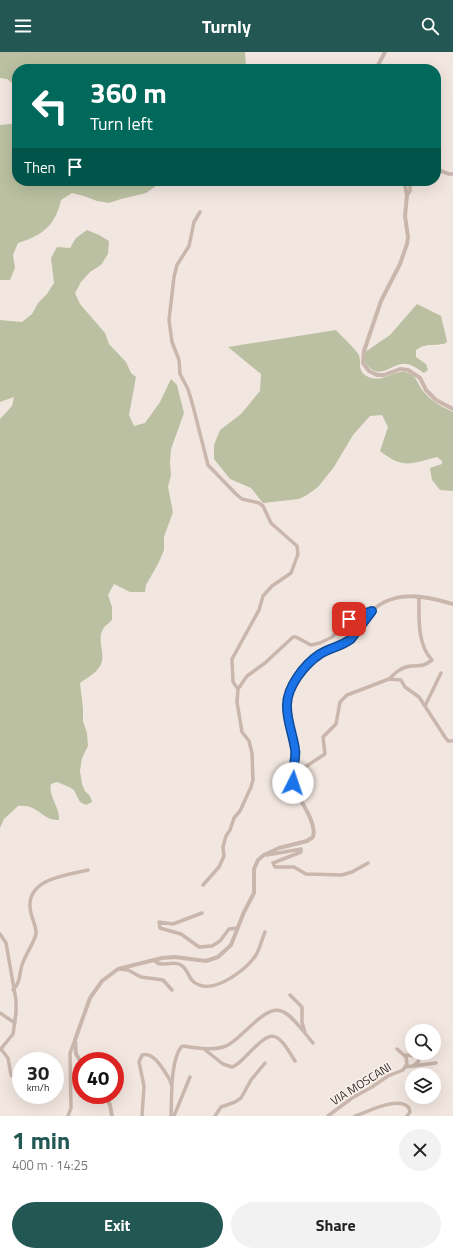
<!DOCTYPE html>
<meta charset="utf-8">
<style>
body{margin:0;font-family:"Titillium Web",sans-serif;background:#f2f2f2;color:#222;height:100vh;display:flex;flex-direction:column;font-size:15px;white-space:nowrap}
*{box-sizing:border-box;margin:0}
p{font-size:13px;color:#767676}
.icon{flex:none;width:22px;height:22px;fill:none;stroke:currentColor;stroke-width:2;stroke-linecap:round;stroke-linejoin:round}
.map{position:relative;height:1064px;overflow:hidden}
.drawer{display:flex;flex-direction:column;background:#fff;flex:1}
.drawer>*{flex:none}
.banner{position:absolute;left:12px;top:12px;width:429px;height:122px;border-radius:16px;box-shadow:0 4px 16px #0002;background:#00695c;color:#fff;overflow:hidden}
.fabs{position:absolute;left:405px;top:972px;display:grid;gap:8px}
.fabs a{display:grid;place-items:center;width:36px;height:36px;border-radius:50%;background:#fff;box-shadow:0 4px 16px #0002;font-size:20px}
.speed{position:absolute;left:12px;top:1000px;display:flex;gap:8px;font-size:20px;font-weight:700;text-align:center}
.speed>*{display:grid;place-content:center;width:52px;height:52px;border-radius:50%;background:#fff;box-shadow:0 4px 16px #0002;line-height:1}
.speed small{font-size:10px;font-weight:400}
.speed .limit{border:6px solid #d22;background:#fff;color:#111}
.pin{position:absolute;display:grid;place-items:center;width:34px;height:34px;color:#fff;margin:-17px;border-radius:8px;box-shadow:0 2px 6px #0006}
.me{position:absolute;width:44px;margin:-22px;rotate:4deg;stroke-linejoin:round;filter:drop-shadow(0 0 3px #0008)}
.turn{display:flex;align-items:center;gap:14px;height:84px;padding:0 12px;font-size:18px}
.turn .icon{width:52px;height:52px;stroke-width:2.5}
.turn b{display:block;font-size:28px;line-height:34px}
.then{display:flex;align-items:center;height:38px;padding:0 12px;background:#0003;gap:8px;font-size:15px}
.round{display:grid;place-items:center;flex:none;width:42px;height:42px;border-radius:21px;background:#f2f2f2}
.summary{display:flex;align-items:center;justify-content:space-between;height:68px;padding:0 12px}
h1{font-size:24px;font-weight:700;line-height:30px;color:#235754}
.action{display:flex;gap:8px;margin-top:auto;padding:8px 12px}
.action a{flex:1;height:46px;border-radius:24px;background:#235754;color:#fff;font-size:16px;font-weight:700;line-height:46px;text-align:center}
.action a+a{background:#f2f2f2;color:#222}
header{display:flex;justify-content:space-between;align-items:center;height:52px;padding:0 12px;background:#235754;color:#fff;font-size:18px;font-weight:700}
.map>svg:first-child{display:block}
</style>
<header><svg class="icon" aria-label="menu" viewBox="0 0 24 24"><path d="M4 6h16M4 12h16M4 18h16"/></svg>Turnly<svg class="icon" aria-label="search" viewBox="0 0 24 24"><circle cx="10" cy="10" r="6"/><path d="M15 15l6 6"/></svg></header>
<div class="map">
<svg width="453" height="1064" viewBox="0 0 453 1064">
<rect width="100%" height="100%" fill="#f2e7e0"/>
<path fill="#bac0a1" d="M0 0H245L246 17H17V35L7 27 0 26Z
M17 68V129H163L146 141 121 147 109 151 97 149 84 144 72 141 61 148C55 174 43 183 18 191L13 203 15 216 10 228H0V73L11 72Z
M87 178 99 183 109 189 108 202 101 213 90 220 81 230 75 241 80 252 105 281 109 292 126 310 131 321 136 325 129 363 134 374 145 371 160 350 171 327 177 333 184 361 171 397 170 410 171 423 168 435 173 460 164 485V498L159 510 146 533 145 540H130L114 532 108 543 112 555V568C110 570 105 574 103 577 96 589 107 602 100 614 96 621 87 626 80 631L83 656V669L87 681 88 694 82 706 80 719 82 732 85 739 90 744 92 750 86 753 80 750 74 738 69 735 57 730 51 732C48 744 60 755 59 768 42 769 39 752 18 754L4 767 0 776V367L12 354 14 345 0 350V268L22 270 32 262 38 251 47 242 54 231 51 206 57 195 70 196 76 186Z
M417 252 441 264 447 289 446 291C434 295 427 290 416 298V305L426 312 428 318 424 321C418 317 413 313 407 312 392 310 382 328 369 315 364 311 364 306 365 300L390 283Z
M336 278C343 286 353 294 359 303 360 306 360 311 360 315 362 325 373 328 382 326 390 324 400 317 408 321 417 324 418 333 423 339 431 349 442 355 453 360V439L440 438 432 428 430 416 442 412V409L437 405C410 412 403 417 380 399L388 375 382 363 370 364 353 383 334 415 318 435 307 443 299 447 263 451 251 436 230 427 214 407V393L220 378 241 362 260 339 261 322 228 295Z"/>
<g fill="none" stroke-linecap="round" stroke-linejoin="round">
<path stroke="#c9b6ac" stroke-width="3.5" d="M436 117 449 122H453
M407 143 410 139V129
M200 160 194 170 189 194 177 213 174 225 169 268 172 290 179 308 180 322 188 337 193 354 208 413 236 442 242 447 259 451 263 454 271 471 297 494 298 502 291 521 272 534 263 544 259 558 232 607 233 630 238 637
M389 627C395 621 401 615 411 614 421 613 423 615 432 608 417 593 419 565 419 545
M425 654 441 621
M295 736 302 717 325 702 323 685 336 672 340 650 347 643 389 627 401 628 405 635 419 645 445 685 448 689H453
M267 803 301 797V800L273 811 275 815H294L306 822 342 823 352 820 368 811
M203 833 219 815 224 804 223 795 226 784 230 778 234 766 240 759 251 735 253 728 252 701 249 689 242 680 237 650 238 637 247 624 265 611 293 585H296L311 593 320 591 332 585 349 567 372 559
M202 861 173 872 159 870 160 876 181 882 199 895 212 894 220 889 229 877 237 876
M0 882 6 891 16 948V961L13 982 0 998
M155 909C161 916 172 908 181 913 190 919 187 928 199 933 217 940 247 917 256 903 260 896 262 887 265 880
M119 917 128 918 141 925 163 928 172 938
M13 938C21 930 19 922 22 913 25 903 34 891 36 882 37 875 30 863 30 855 28 826 68 823 88 818
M290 943 302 955V970L305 981
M0 961 15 971
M1 997 8 1006 11 1023 15 1026 17 1034
M204 997 223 1012 232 1015C238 1013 242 1008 246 1004 273 976 276 978 295 1009
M404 1003 417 1004 419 1007 418 1010 413 1014
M405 1015 436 1011
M68 1064 71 1056 70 1001 75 988
M142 1064 144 1034 139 1010 142 1003C154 999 164 1019 170 1028L171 1032
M171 1064C172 1045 170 1011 181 995L184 994C197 996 213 999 226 994 242 987 264 953 281 959 291 961 306 983 313 991
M174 1064 190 1025
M215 1064 221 1055 235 1050 241 1046 251 1028 265 1011
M328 1064 352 1046 372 1035 388 1024 403 1018 407 1012 406 1005 397 997
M355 1064C367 1060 400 1043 409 1056L410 1060 407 1064"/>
<path stroke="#c9b6ac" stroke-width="4" d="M376 17 385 0
M404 129 407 143 405 164 408 185 407 192 400 212 381 249 364 299 363 311 369 319 377 323H384L400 317 408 318 420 326 426 338 436 348 453 357
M81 1010 76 1002 75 988 90 946 102 929 118 917 162 906 175 905 206 909 218 905 231 893 244 860 254 841V817L258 808 264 803 279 796 307 789 313 785C317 772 302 751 296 740 288 723 297 715 295 698 293 684 286 668 287 654 288 634 305 612 321 602 330 596 342 594 351 587 358 578 363 567 371 560 393 537 426 544 453 552
M105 1043 110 1053 112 1064"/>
</g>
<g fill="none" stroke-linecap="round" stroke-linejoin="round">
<defs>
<path id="route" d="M293 731C290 720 297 709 295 697 293 683 287 669 287 655 286 635 305 612 320 602 330 596 342 594 351 587L372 559 349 567"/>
</defs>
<use href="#route" stroke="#114b97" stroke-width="10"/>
<use href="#route" stroke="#1a73e8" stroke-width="7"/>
</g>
<g text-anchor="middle" stroke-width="3" stroke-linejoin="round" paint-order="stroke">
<g font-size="12" fill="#382d2b" stroke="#f9f2ec">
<text transform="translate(361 1032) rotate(-32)" y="4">VIA MOSCANI</text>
</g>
</g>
</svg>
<div class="fabs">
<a><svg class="icon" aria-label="search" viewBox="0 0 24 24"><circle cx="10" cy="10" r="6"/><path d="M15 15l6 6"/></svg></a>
<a><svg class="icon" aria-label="layers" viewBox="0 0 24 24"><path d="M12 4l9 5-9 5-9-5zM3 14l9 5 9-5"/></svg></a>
</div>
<div class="speed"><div>30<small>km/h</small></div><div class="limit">40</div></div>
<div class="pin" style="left:349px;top:567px;background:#d93025"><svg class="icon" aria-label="arrive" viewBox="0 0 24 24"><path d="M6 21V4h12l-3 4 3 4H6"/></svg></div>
<svg class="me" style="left:293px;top:731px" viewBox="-20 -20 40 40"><circle r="19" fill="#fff"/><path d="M0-13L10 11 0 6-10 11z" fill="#1a73e8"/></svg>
<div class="banner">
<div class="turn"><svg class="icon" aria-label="left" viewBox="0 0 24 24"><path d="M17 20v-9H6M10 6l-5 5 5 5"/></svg><div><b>360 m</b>Turn left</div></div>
<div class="then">Then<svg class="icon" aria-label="arrive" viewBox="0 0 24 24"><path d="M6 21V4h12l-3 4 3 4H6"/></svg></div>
</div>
</div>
<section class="drawer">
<div class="summary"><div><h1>1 min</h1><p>400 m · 14:25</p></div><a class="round"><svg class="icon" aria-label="close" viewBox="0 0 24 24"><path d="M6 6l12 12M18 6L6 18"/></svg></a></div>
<div class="action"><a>Exit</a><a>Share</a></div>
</section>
